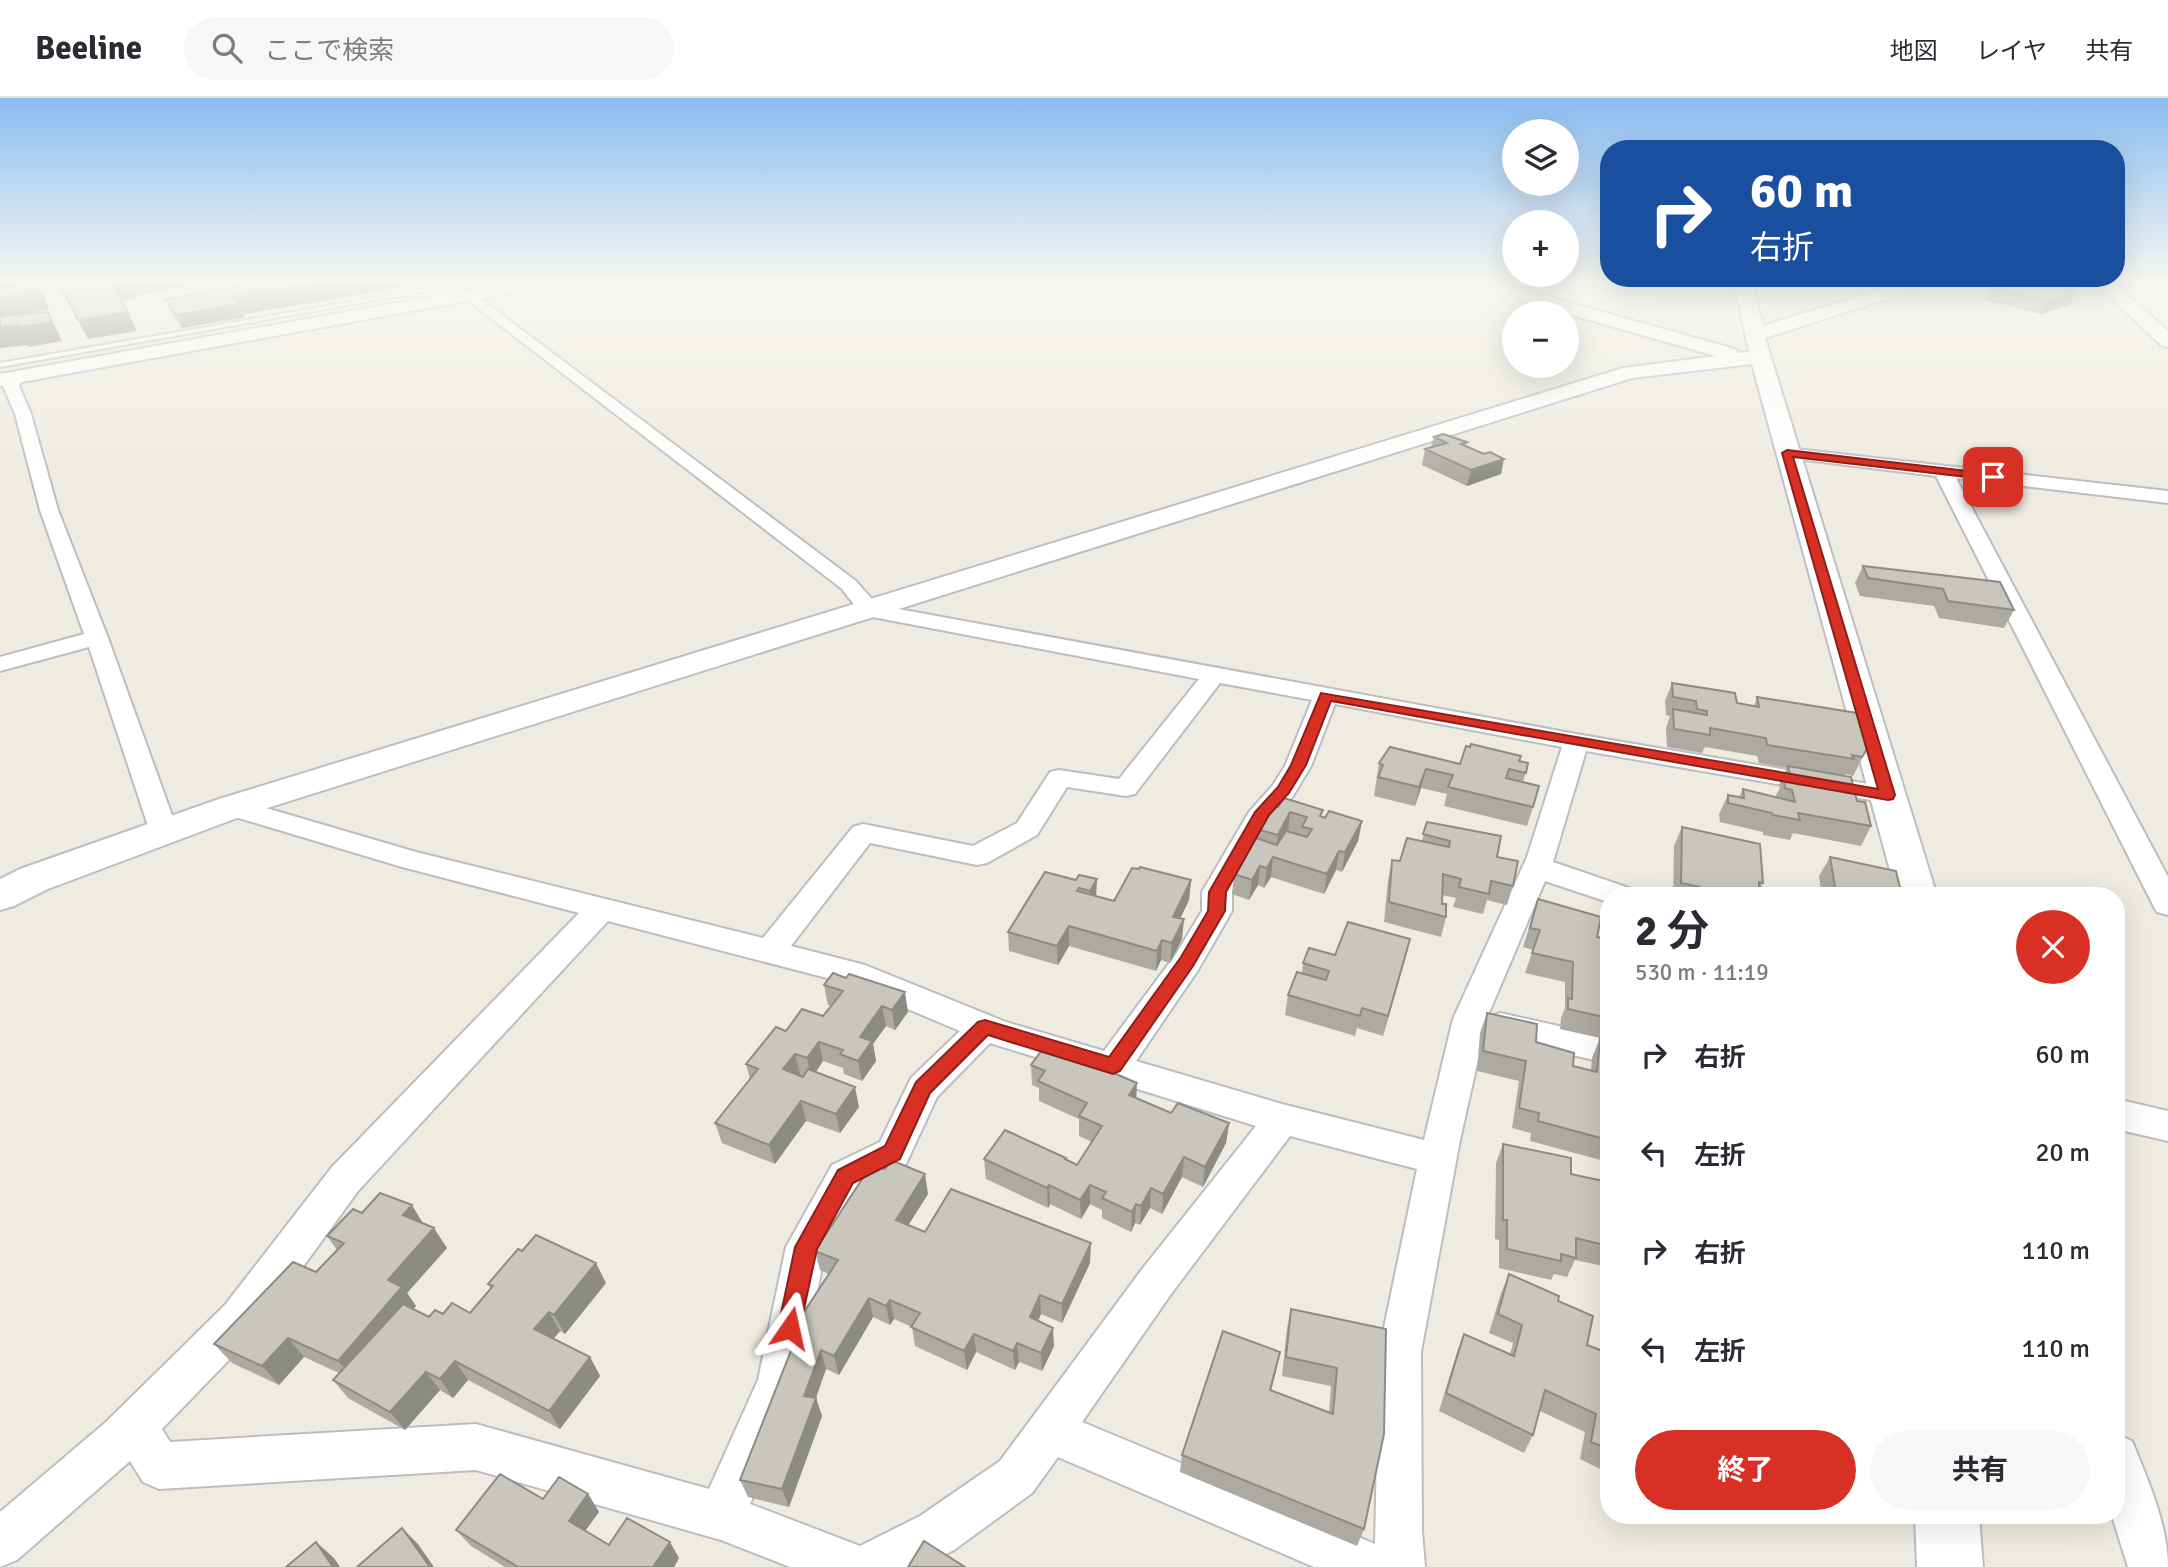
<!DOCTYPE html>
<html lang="ja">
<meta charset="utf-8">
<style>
body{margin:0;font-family:Signika,"Noto Sans JP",sans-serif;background:#f7f7f7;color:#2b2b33;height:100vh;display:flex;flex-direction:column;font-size:26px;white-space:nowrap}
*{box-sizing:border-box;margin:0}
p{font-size:23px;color:#7c7c81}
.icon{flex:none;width:38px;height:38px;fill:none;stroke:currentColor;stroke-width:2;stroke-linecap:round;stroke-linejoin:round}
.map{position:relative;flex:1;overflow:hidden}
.sheet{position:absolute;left:1600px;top:789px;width:525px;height:637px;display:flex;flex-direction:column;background:#fff;border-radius:28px;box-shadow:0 7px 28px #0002}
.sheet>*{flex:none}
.banner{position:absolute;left:1600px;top:42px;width:525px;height:147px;border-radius:28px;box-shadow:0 7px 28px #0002;background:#1a4fa0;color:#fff;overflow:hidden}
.fabs{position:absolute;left:1502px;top:21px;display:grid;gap:14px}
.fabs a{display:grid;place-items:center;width:77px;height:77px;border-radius:50%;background:#fff;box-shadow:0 7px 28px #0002;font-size:35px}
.pin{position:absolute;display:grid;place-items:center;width:60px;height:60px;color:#fff;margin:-30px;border-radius:14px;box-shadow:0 4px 10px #0006}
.me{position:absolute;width:77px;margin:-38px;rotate:11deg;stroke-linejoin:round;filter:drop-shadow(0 0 5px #0008)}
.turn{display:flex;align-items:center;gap:24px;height:147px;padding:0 35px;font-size:32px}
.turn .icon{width:91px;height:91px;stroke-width:2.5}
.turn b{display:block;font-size:49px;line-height:60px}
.round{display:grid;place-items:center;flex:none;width:74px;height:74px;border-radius:37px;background:#f7f7f7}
.head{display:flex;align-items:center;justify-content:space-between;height:119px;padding:0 35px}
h1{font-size:42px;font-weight:700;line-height:52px}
.action{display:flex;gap:14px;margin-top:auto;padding:14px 35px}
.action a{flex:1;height:80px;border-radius:42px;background:#d93025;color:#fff;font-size:28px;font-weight:700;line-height:80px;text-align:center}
.action a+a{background:#f7f7f7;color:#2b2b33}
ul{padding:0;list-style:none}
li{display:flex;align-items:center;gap:21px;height:98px;padding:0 35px}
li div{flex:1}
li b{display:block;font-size:26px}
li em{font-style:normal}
header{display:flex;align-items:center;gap:42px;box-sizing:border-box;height:98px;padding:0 35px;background:#fff;border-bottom:2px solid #e1e1e2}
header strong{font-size:33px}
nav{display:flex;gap:38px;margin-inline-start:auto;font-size:24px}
.search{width:490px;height:63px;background:#f7f7f7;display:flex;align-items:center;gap:18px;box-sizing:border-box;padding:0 24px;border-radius:38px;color:#7c7c81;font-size:26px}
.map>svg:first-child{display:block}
</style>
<header>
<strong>Beeline</strong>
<div class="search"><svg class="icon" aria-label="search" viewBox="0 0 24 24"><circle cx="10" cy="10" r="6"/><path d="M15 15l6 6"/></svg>ここで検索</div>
<nav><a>地図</a><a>レイヤ</a><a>共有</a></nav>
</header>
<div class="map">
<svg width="2168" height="1469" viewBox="0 0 2168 1469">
<rect width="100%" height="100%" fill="#eeece0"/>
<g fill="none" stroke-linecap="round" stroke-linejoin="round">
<defs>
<path id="lane" d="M474 182 483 183 0 269V265Z"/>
<path id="street" d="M470 193 856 483 877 507 1576 636 1898 691 1901 697 1898 703 1888 705 1586 653 1553 764 1632 791 1636 798H1608V804L1545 783 1486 922 1488 919 1500 915 1608 939V965L1500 941 1488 937 1485 930 1460 1042 1421 1254 1422 1433 1425 1469H1314L1058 1359 1032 1395 954 1452 920 1469H790L721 1442 476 1372 159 1391 143 1384 130 1363 17 1462 0 1469V1414L106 1324 225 1207 332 1069 579 815 402 769 222 715 218 709 222 703 232 700 416 754 763 840 853 729 863 726 973 748 1017 725 1050 674 1059 672 1119 681 1199 581 862 517 842 491 465 200V194ZM1220 585 1312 602 1285 668 1273 687 1249 714 1202 794V813L1176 856 1104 953 1006 924 865 867 791 848 870 745 977 767 987 765 1037 737 1067 689 1126 698 1135 696ZM1335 606 1562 649 1527 759 1453 921 1424 1042 1282 1006 1136 963 1198 872 1232 813V794L1274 719 1293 698 1311 668ZM608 823 846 885 960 933 911 980 880 1044 832 1067 786 1149 758 1282 709 1391 476 1326 170 1344 162 1331 255 1235 358 1093ZM990 945 1256 1028 1143 1170 1000 1363 920 1418 860 1448 750 1406 801 1284 825 1152 858 1091 906 1066 937 999ZM1290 1038 1417 1071 1379 1254 1375 1446 1082 1324 1171 1196Z
M15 275 23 280 19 288 31 316 58 412 108 540 178 734 174 740 164 743 154 740 150 734 89 549 0 573V559L84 536 40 412 15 316 3 288 10 277Z
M1787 350 2168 393V405L1956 380 2168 779V817L2157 814 2153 807 1936 378 1781 359 1778 355 1781 351Z
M2116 1001 2168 1013V1043L2116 1031Z
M2116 1336 2132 1343C2148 1382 2168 1427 2168 1469H2128L2112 1418H2116Z"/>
<path id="secondary" d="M524 182H563L554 187 0 288V276Z
M1459 182H1488L1735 251 1738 255 1749 254 1734 182H1752L1763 228 1910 182H1937L1934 186 1765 240 1937 798H1897L1752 266 1632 280 245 717 48 791 14 808 0 812V781L20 771 219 701 1623 270 1716 258 1462 186Z
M2092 182H2111L2168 233V249L2161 247Z
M1915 1418H1979L1983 1469H1917Z"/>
</defs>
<use href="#lane" stroke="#bbbdc3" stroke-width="4"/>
<use href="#street" stroke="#bbbdc3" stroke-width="4"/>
<use href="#secondary" stroke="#bbbec6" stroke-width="4"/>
<use href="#lane" fill="#fff" fill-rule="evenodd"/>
<use href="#street" fill="#fff" fill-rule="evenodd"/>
<use href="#secondary" fill="#fff" fill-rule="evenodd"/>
</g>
<path fill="#acaaa3" d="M240 182 436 184 244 216 245 219 182 230 171 213 165 201 233 200 229 189 242 187Z
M1972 182H2088L2085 188 2072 193 2076 194 2070 206 2041 216 1984 202 1990 190 1997 188Z
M1434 339 1467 344 1466 348 1501 376 1467 388 1422 367 1425 351 1431 349Z
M1863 468 2014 512 2004 530 1939 520 1934 508 1860 498 1855 485Z
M1672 585 1737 605 1754 608 1757 599 1867 651 1853 678 1846 676 1845 678 1857 703 1871 728 1861 748 1793 735 1790 742 1763 737V734L1720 724 1719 716 1728 697 1739 699 1743 691 1775 699 1780 690 1779 687 1787 670 1759 665 1757 658 1705 649 1702 655 1667 649 1666 630 1670 618 1666 617 1665 603Z
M1519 663 1528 665 1523 684 1533 709 1527 728 1444 708 1447 696 1421 690 1415 708 1374 698 1379 665 1460 666Z
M1271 706 1322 719 1362 723 1358 743 1342 774 1336 772 1324 796 1271 779 1264 790 1258 787 1249 802 1232 796 1234 776 1239 769 1240 760 1255 740 1256 731Z
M1427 724 1497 759 1513 788 1507 807 1487 802 1483 816 1453 809 1456 800 1442 797V806L1446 819 1441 839 1384 824 1388 782 1392 762 1400 763 1422 743Z
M1682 729 1763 785 1760 790 1779 798H1673L1674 748Z
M1830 759 1902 798H1818L1821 792 1819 778Z
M1076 782 1096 798 1114 803 1191 782 1189 802 1180 820 1182 841 1170 865 1161 862 1156 873 1069 848 1058 867 1009 853 1008 834Z
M1538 801 1597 839 1608 841V1064L1530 1043 1531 1035 1512 1030 1519 983 1477 973 1480 935 1487 915 1536 944 1573 968 1591 972 1592 960 1600 940 1560 931 1561 920 1565 910V884L1525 875 1533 852 1523 849Z
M1410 841 1383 938 1357 930 1355 938 1285 917 1288 897 1302 875 1303 865Z
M824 887 908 914 895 932 886 928 873 946 876 963 862 983 844 976 843 970 823 963 816 974 859 1009 840 1035 806 1023 775 1066 722 1045 715 1025 750 981 746 966 786 933 823 918 832 908 828 907Z
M1031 967 1136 1000 1171 1015 1229 1025 1226 1045 1203 1089 1182 1079 1162 1116 1150 1110 1140 1127 1135 1125 1131 1134 1102 1120V1112L1090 1106 1081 1121 1050 1106 1048 1110 986 1081 984 1061 1066 1062 1077 1067 1092 1044 1079 1038V1021L1039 1003V990L1032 987Z
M1503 1046 1571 1076 1608 1084V1169L1575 1162 1567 1179 1554 1176 1551 1182 1499 1170V1142L1495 1141 1496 1065Z
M928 1096 908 1127 925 1134 1090 1165 1062 1225 1041 1216 1038 1223 1054 1248 1042 1273 1019 1264 1015 1272 976 1254 967 1272 915 1248 912 1229 894 1221 890 1227 873 1219 839 1277 826 1271 816 1300 822 1318 789 1409 748 1399 740 1382 792 1249 789 1237 829 1176 820 1172 815 1153Z
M362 1115 423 1125 447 1150 407 1195 416 1208 413 1211 429 1219 443 1216 470 1215 491 1191 488 1186 606 1185 565 1236 560 1233 553 1241 590 1259 600 1278 560 1331 468 1282 453 1300 440 1292 405 1332 348 1300 333 1282 339 1275 304 1259 279 1287 232 1265 214 1246 316 1174 337 1152 327 1138Z
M1509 1176 1558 1203 1587 1247 1608 1255V1375L1580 1361 1585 1334 1540 1313 1533 1337 1524 1355 1439 1313 1457 1254 1464 1236 1510 1257 1513 1245 1489 1235 1501 1195Z
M1291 1211 1386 1231 1364 1431 1357 1448 1180 1374 1182 1357 1276 1273 1271 1293 1329 1315 1331 1288 1282 1278 1287 1230Z
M588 1396 599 1414 585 1433 609 1447 679 1460 674 1469H505L471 1448 456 1432 543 1401Z"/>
<path fill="#8c8b84" d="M0 182H31L35 193 36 184 46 202 49 211 0 222Z
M89 182H214L215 184 143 196 139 199 120 204Z
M332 182H435L436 184 244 216 245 219 182 230 176 217 239 206 235 198Z
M2073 182H2088L2085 188 2047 201 2054 189Z
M65 183 72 196 62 197 56 184Z
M2076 194 2070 206 2041 216 2047 203Z
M48 214 62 243 29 249 28 247 0 250V229Z
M128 214 137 233 88 241 78 222Z
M1504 361 1501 376 1467 388 1471 372Z
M1426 671 1421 690 1415 708 1419 689Z
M1290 714 1288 734 1275 757 1278 737Z
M1362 723 1358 743 1342 774 1345 754Z
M1339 753 1336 772 1324 796 1327 776Z
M1273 759 1271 779 1264 790 1267 770Z
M1260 768 1258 787 1249 802 1252 782Z
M1097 781 1096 801 1090 813V793Z
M1191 782 1189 802 1172 838 1173 819Z
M1184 821 1182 841 1170 865 1172 845Z
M1069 828V848L1058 867 1057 848Z
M1410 841 1405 861 1383 938 1388 918Z
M1162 842 1161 862 1156 873 1157 853Z
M905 894 908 914 895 932 892 912Z
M882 908 886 928 873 946 876 963 862 983 858 963 860 939Z
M819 944 823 963 811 980 807 960Z
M795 956 800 976 788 991 783 971Z
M1137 985 1136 1005 1129 997Z
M855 989 859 1009 840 1035 836 1016Z
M801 1003 806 1023 775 1066 769 1047Z
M1229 1025 1226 1045 1203 1089 1205 1069Z
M1184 1059 1182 1079 1162 1116 1163 1096Z
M925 1076 928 1096 899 1142 896 1122Z
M1049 1087 1050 1106 1048 1110 1047 1090Z
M1090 1087V1106L1081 1121 1080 1102Z
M1151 1090 1150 1110 1140 1127 1141 1108Z
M1136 1106 1135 1125 1131 1134 1132 1114Z
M412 1107 424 1127 403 1117Z
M434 1130 447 1150 407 1195 416 1208 354 1281 338 1263 388 1182Z
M1091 1145 1090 1165 1062 1225V1206Z
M596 1165 606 1185 565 1236 554 1217Z
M1040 1197 1041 1216 1031 1238 1030 1219Z
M869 1200 873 1219 839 1277 834 1258Z
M890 1202 894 1221 890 1227 886 1208Z
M549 1214 560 1233 546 1250 534 1231Z
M1053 1230 1054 1248 1042 1273 1041 1255Z
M974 1236 976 1254 967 1272 964 1253Z
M288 1240 304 1259 279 1287 262 1268Z
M1017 1245 1019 1264 1015 1272 1013 1253Z
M821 1252 826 1271 810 1316 804 1298Z
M1280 1254 1276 1273 1266 1310 1270 1292Z
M590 1259 600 1278 560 1331 549 1313Z
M455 1263 468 1282 453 1300 440 1281Z
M426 1274 440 1292 405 1332 390 1314Z
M816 1300 822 1318 789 1409 782 1391Z
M588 1396 599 1414 580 1440 569 1423Z
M402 1430 418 1446 434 1469H430Z
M316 1444 334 1460 340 1469H333Z
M670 1444 679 1460 674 1469H653Z"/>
<path fill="#c8c6bd" stroke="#8c8b84" stroke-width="2" d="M58 182H126L111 186 128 214 78 222Z
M240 182H332L235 198 229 189 244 187Z
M2015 182H2073L2054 189 2076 194 2047 203 1990 190Z
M36 184 39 192 0 201V191Z
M10 187 11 189 0 191V188Z
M224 191 240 206 176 217 165 201Z
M48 214 52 224 19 229 18 227 0 229V218Z
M1443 336 1467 344 1461 346 1484 356 1490 354 1504 361 1471 372 1425 351 1447 345 1434 339Z
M1863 468 2000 484 2014 512 1948 503 1943 491 1868 480Z
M1672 585 1735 595 1737 605 1759 609 1757 599 1857 615 1867 651 1862 659 1852 657 1854 661 1767 647 1766 640 1710 630V637L1674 631 1673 611 1707 617V613L1697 611 1696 603 1673 599Z
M1471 646 1521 658 1519 663 1528 665 1526 675 1509 671 1506 680 1539 688 1533 709 1448 689 1453 677 1426 671 1419 689 1378 679 1383 667 1379 665 1390 649 1460 666 1466 648 1470 649Z
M1788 668 1851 679 1857 703 1865 704 1871 728 1798 715 1800 722 1773 717 1772 715 1728 705V697L1744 700 1743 691 1795 704 1792 692 1785 690 1784 682 1791 683Z
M1284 700 1323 712 1320 718 1325 720 1329 713 1362 723 1345 754 1339 753 1327 776 1273 759 1267 770 1260 768 1252 782 1234 776 1244 761 1240 760 1253 739 1277 747 1286 733 1307 739 1312 731 1302 729 1307 719 1290 714 1278 737 1256 731 1271 706 1278 709Z
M1427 724 1501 738 1497 759 1518 763 1513 788 1491 783 1489 796 1459 789 1461 781 1443 776 1442 806H1446V819L1389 804 1392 762 1400 763 1407 740 1449 749 1450 743 1423 736Z
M1682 729 1760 746 1763 785 1759 784V789L1779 794V798H1700V789L1681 785Z
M1830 759 1896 773 1902 798H1822L1821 792 1836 795Z
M1140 769 1191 782 1173 819 1184 821 1172 845 1162 842 1157 853 1069 828 1057 848 1008 834 1045 774 1076 782 1079 777 1097 781 1090 793 1079 790 1077 793 1114 803 1132 770 1139 771Z
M1538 801 1601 819 1597 839 1608 841V920L1568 911V900L1572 901 1573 864 1532 855 1540 832 1530 830Z
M1348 824 1410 841 1388 918 1362 910 1360 918 1288 897 1297 874 1326 882 1329 873 1303 865 1309 850 1335 857Z
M833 875 846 880 849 876 905 894 892 912 882 908 860 939 872 943 858 963 840 956 843 952 819 944 807 960 795 956 783 971 803 979 808 971 855 989 836 1016 801 1003 769 1047 715 1025 758 971 746 966 776 929 786 933 802 911 823 918 843 893 824 887Z
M1487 915 1537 926 1536 944 1574 955 1573 968 1597 974 1600 940 1608 942V1042L1538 1023 1539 1015 1519 1010 1526 963 1483 953Z
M1044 949 1056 954 1058 951 1137 985 1129 997 1171 1015 1178 1005 1229 1025 1205 1069 1184 1059 1163 1096 1151 1090 1141 1108 1136 1106 1132 1114 1102 1100 1106 1094 1090 1087 1080 1102 1049 1087 1047 1090 984 1061 1005 1032 1066 1060 1065 1061 1077 1067 1102 1028 1079 1018 1087 1005 1038 983 1045 973 1031 967Z
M1503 1046 1571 1060V1076L1608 1084V1148L1576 1140V1160L1561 1156V1163L1507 1151V1122H1503Z
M891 1062 925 1076 896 1122 925 1134 951 1091 1091 1145 1062 1206 1040 1197 1030 1219 1053 1230 1041 1255 1017 1245 1013 1253 974 1236 964 1253 911 1229 920 1215 890 1202 886 1208 869 1200 834 1258 821 1252 804 1298 816 1300 782 1391 740 1382 796 1240 789 1237 838 1162 815 1153 872 1066 885 1071Z
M380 1095 412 1107 403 1117 434 1130 388 1182 402 1189 338 1263 288 1240 262 1268 214 1246 293 1164 316 1174 344 1145 327 1138 353 1111 362 1115Z
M536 1137 596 1165 554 1217 549 1214 534 1231 590 1259 549 1313 455 1263 440 1281 426 1274 390 1314 333 1282 403 1206 429 1219 435 1212 443 1216 452 1205 470 1215 493 1188 488 1186 518 1151 522 1153Z
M1509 1176 1559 1198 1558 1203 1593 1218 1587 1247 1608 1255V1351L1591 1344 1596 1316 1545 1292 1533 1337 1446 1295 1464 1236 1514 1258 1522 1227 1498 1216Z
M1291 1211 1386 1231 1384 1336 1364 1431 1182 1357 1223 1233 1280 1254 1270 1292 1333 1316 1337 1270 1286 1259Z
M500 1376 543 1401 559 1379 588 1396 569 1423 609 1447 627 1420 670 1444 653 1469H518L456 1432Z
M402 1430 430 1469H357Z
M924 1443 965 1469H908Z
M316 1444 333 1469H286Z"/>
<linearGradient id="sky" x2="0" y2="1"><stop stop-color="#8bbdf1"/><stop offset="0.47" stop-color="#f7f6f1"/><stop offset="1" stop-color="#f7f6f1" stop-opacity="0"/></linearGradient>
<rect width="2168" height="388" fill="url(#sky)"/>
<path fill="#d93025" stroke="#8d1f18" stroke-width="2" d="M1787 352 1993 376 1998 379 1993 382 1793 359 1895 697 1893 701 1888 702 1331 603 1306 667 1289 695 1269 717 1226 794 1225 813 1193 868 1120 973 1113 976 988 937 930 995 900 1061 853 1085 817 1151 798 1238 790 1242 782 1238 778 1230 795 1149 838 1072 885 1048 916 984 978 924 985 922 1109 959 1181 859 1208 813 1209 794 1255 714 1278 689 1291 667 1321 595 1878 691 1782 355Z"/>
</svg>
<div class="fabs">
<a><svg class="icon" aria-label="layers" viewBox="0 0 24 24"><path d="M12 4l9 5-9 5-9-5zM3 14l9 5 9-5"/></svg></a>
<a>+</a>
<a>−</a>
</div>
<div class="pin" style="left:1993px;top:379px;background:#d93025"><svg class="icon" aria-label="arrive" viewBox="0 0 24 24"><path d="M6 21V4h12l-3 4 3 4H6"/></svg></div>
<svg class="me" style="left:790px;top:1230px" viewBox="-20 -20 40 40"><path d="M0-17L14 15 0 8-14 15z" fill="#d93025" stroke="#fff" stroke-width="4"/></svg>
<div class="banner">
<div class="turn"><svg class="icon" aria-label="right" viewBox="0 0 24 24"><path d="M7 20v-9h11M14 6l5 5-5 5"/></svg><div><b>60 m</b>右折</div></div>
</div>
<section class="sheet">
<div class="head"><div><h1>2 分</h1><p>530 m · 11:19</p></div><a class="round" style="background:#d93025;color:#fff"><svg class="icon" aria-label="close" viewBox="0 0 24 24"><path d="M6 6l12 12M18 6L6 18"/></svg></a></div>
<ul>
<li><svg class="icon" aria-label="right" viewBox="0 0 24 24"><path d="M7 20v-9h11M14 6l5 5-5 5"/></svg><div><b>右折</b></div><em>60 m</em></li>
<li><svg class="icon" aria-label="left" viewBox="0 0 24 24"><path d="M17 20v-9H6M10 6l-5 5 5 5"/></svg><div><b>左折</b></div><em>20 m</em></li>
<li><svg class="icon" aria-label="right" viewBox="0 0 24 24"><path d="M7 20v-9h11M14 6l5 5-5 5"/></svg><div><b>右折</b></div><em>110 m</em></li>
<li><svg class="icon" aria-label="left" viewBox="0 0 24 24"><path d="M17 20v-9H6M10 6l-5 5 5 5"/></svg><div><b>左折</b></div><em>110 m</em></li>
</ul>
<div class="action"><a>終了</a><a>共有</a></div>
</section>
</div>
